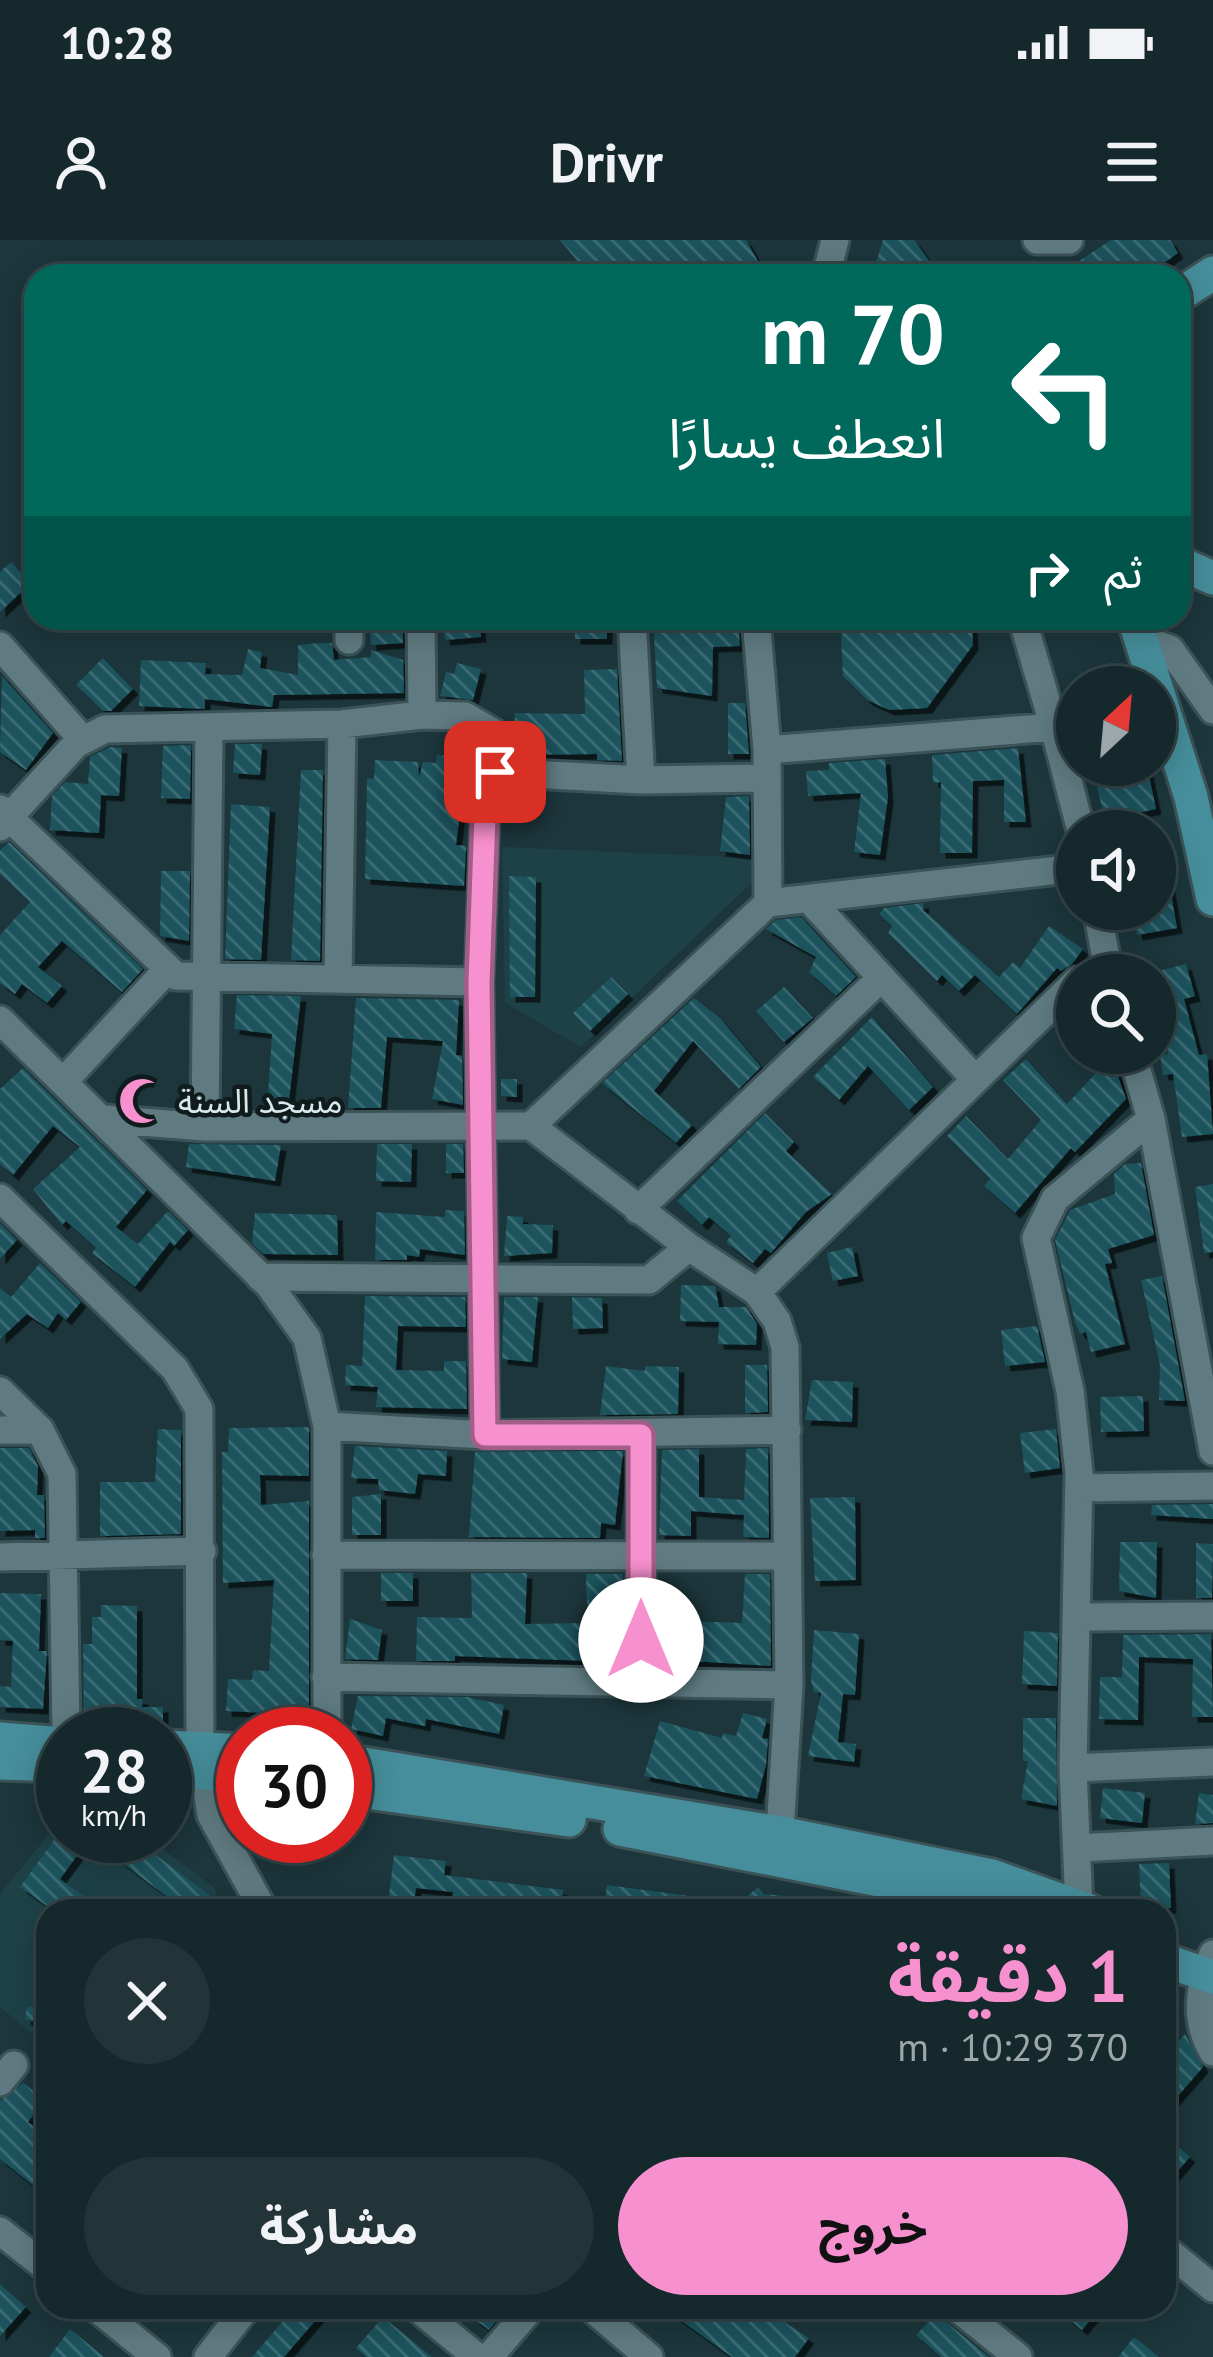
<!DOCTYPE html>
<html lang="ar">
<meta charset="utf-8">
<style>
body{margin:0;font-family:"PT Sans","Noto Sans Arabic",sans-serif;background:#223438;color:#f1f3f6;direction:rtl;height:100vh;display:flex;flex-direction:column;font-size:45px;white-space:nowrap}
*{box-sizing:border-box;margin:0}
p{font-size:39px;color:#9da6a9}
.icon{flex:none;width:66px;height:66px;fill:none;stroke:currentColor;stroke-width:2;stroke-linecap:round;stroke-linejoin:round}
.map{position:relative;flex:1;overflow:hidden;direction:ltr}
.drawer{position:absolute;left:36px;top:1659px;width:1140px;height:420px;display:flex;flex-direction:column;background:#15282c;border-radius:36px;box-shadow:0 6px 30px #0003,0 0 0 3px #344448;direction:rtl}
.drawer>*{flex:none}
.hud{position:absolute;left:24px;top:24px;width:1167px;height:366px;border-radius:36px;box-shadow:0 6px 30px #0003,0 0 0 3px #344448;direction:rtl;background:#00695c;color:#fff;overflow:hidden}
.needle{width:78px;rotate:26deg}
.tools{position:absolute;left:1056px;top:426px;display:grid;gap:24px}
.tools a{display:grid;place-items:center;width:120px;height:120px;border-radius:50%;background:#15282c;box-shadow:0 6px 30px #0003,0 0 0 3px #344448;font-size:60px}
.speed{position:absolute;left:36px;top:1467px;display:flex;gap:24px;font-size:60px;font-weight:700;text-align:center}
.speed>*{display:grid;place-content:center;width:156px;height:156px;border-radius:50%;background:#15282c;box-shadow:0 6px 30px #0003,0 0 0 3px #344448;line-height:1}
.speed small{font-size:30px;font-weight:400}
.speed .limit{border:18px solid #d22;background:#fff;color:#111}
.pin{position:absolute;display:grid;place-items:center;width:102px;height:102px;color:#fff;margin:-51px;border-radius:24px;box-shadow:0 6px 18px #0006}
.me{position:absolute;width:132px;margin:-66px;rotate:0deg;stroke-linejoin:round;filter:drop-shadow(0 0 9px #0008)}
.turn{display:flex;align-items:center;gap:42px;height:252px;padding:0 48px;font-size:54px}
.turn .icon{width:156px;height:156px;stroke-width:2.5}
.turn b{display:block;font-size:84px;line-height:102px}
.then{display:flex;align-items:center;height:114px;padding:0 48px;background:#0003;gap:24px;font-size:45px}
.round{display:grid;place-items:center;flex:none;width:126px;height:126px;border-radius:63px;background:#223438}
.overview{display:flex;align-items:center;justify-content:space-between;height:204px;padding:0 48px}
h1{font-size:72px;font-weight:700;line-height:90px;color:#f790ce}
.button{display:flex;gap:24px;margin-top:auto;padding:24px 48px}
.button a{flex:1;height:138px;border-radius:72px;background:#f790ce;color:#111;font-size:48px;font-weight:700;line-height:138px;text-align:center}
.button a+a{background:#223438;color:#f1f3f6}
.status{display:flex;justify-content:space-between;align-items:center;height:84px;padding:0 60px;background:#15282c;direction:ltr}
.status svg{height:33px;fill:currentColor}
header{display:flex;justify-content:space-between;align-items:center;height:156px;padding:0 48px;background:#15282c;font-size:54px;font-weight:700}
.map>svg:first-child{display:block}
</style>
<div class="status"><b>10:28</b><svg viewBox="0 0 49 12"><path d="M0 12V9h3v3zM5 12V6h3v6zM10 12V3h3v9zM15 12V0h3v12zM26 1h20v11H26zM47 4h2v5h-2z"/></svg></div>
<header><svg class="icon" aria-label="menu" viewBox="0 0 24 24"><path d="M4 6h16M4 12h16M4 18h16"/></svg>Drivr<svg class="icon" aria-label="person" viewBox="0 0 24 24"><circle cx="12" cy="8" r="4"/><path d="M4 21q1-7 8-7t8 7"/></svg></header>
<div class="map">
<svg width="1213" height="2117" viewBox="0 0 1213 2117">
<defs>
<pattern id="building-back-hatch" width="6" height="6" patternUnits="userSpaceOnUse" patternTransform="scale(3)"><rect width="6" height="6" fill="#1a535d"/><path d="M-1 5l2 2M0 0l6 6M5-1l2 2" fill="none" stroke="#3b6c74"/></pattern>
<filter id="shadow"><feDropShadow dx="5.5" dy="5.5" stdDeviation="0" flood-color="#0009"/></filter>
</defs>
<rect width="100%" height="100%" fill="#1c363b"/>
<path fill="#1e4148" d="M502 607 753 618V641L581 807 505 763Z
M63 1577V1596H145L215 1648 218 1671H48V1807L0 1767V1654Z"/>
<path fill="url(#building-back-hatch)" filter="url(#shadow)" d="M560 0H746L760 25 778 36H606L584 29Z
M883 0H914L933 26 919 36H882L875 26Z
M1111 0H1170L1178 13 1146 36H1056Z
M11 322 31 343 0 372V332Z
M369 378H403V403L371 405Z
M443 378H479L481 397 445 400Z
M575 378H607V399H575Z
M653 378H738L740 406 713 407 712 456 657 448Z
M849 378H972L973 405 927 468 889 470 867 460 843 436 841 396Z
M319 403H332L334 420 371 417V410L403 420 404 453 274 455 272 467 205 459V469L139 466 141 420 206 423 205 434 242 435 248 409 262 412 260 428 298 435V405Z
M103 418 133 449 111 471H103L76 445Z
M457 423 481 429 473 460 440 456 446 432 454 434Z
M617 429 622 521 597 520V514L513 515 515 473 585 474 584 430Z
M2 436 53 493 26 530 0 512Z
M728 463H745L749 514H728Z
M235 504H262L260 535 233 533Z
M191 505 190 559 161 558 163 506Z
M110 507 122 508 119 556 101 555 99 593 50 590 52 556 65 542 88 544 90 517Z
M1018 508 1026 582H1004V540L973 541 972 613H940L941 542 933 543 932 515Z
M437 515 476 519 468 549 463 548 456 605 466 606 464 646 365 639 367 538 374 539 375 520 418 522 419 537 423 522 436 523Z
M885 519 888 557 880 615 854 612 861 553 808 556 806 531 829 530V523Z
M301 530H323L320 721 291 720Z
M1148 531 1156 569 1105 580 1096 542Z
M749 556 750 615 720 611 726 557Z
M231 564 270 567 261 720 225 719Z
M9 602 143 729 122 752 62 701 38 727 62 746 47 763 22 744 15 754 0 743V695L30 662 0 634V610Z
M1155 608H1163L1177 688 1137 695 1132 669H1155Z
M161 631H190L189 701 160 696Z
M509 636 536 637 535 757H510Z
M924 663 923 670 999 737 1013 722 1020 728 1049 686 1083 709 1072 724 1061 731 1057 728 1017 774 975 735 959 751 942 735 937 741 888 693 892 686 879 674 884 668Z
M801 677 856 737 836 756 809 732 816 717 766 689 776 680Z
M1186 724 1195 756 1184 759 1199 815 1207 814 1213 894 1182 897 1173 834 1163 835 1160 815 1168 814 1155 732Z
M611 737 628 754 590 791 573 773Z
M784 747 813 778 784 802 756 771Z
M237 755 301 756 288 869H267L272 794 234 789Z
M356 758 459 760 456 815 462 816 463 865 432 859 443 801 387 797 381 868H348Z
M694 758 720 778 761 827 739 849 693 801 654 851 692 885 676 903 602 843Z
M872 777 933 847 909 870 868 826 839 860 813 837Z
M1111 817 1126 859 1075 912 1071 908 1015 973 984 946 990 939 947 896 966 876 1008 919 1041 880 1003 840 1026 819 1067 864Z
M23 828 147 950 116 987 138 1004 168 971 188 990 174 1006 170 1002 135 1047 92 1013 96 1008 66 981 62 985 33 949 80 907 53 886 13 935 0 924V849Z
M501 839H517V857L501 856Z
M765 873 794 902 786 911 832 954 806 972 771 1013 765 1009 753 1023 726 1002 731 996 709 977 702 985 677 961Z
M189 904 281 905 275 941 186 927Z
M377 904H412L411 942 376 941Z
M446 904H463L464 933H446Z
M1141 923 1154 995 1108 1009 1112 1023 1105 1024 1125 1104 1091 1112 1086 1092 1080 1094 1075 1082 1055 1000 1070 970 1115 954 1114 934 1125 924Z
M1213 944V1012L1204 1013 1195 947Z
M445 970 464 971 465 1015 420 1009 419 1017 407 1015V1020H375L376 972 445 977Z
M255 973 337 975 338 1015 263 1014 252 1003Z
M507 976 523 977V984L553 985 552 1013 504 1016Z
M0 983 17 1000 0 1019Z
M852 1007 858 1036 833 1041 827 1013Z
M40 1023 81 1062 66 1080 58 1073 48 1088 27 1074 0 1099V1048L11 1057Z
M1162 1036 1185 1161 1159 1160 1160 1125 1141 1040Z
M681 1045 715 1046 719 1067H746L757 1084 756 1105 718 1104 719 1082 680 1081Z
M365 1056 465 1057 466 1087 398 1086 396 1130 444 1131V1121H466L467 1169 376 1167 378 1147 345 1145 346 1125 362 1126Z
M504 1057H538L532 1122 502 1119Z
M572 1057 602 1058 603 1088 573 1089Z
M1037 1086 1045 1122 1005 1126 1001 1090Z
M745 1125H767L768 1172 745 1173Z
M606 1126 645 1131V1126L679 1127 678 1174 600 1175Z
M812 1140 853 1142 852 1182 805 1180Z
M1143 1156 1144 1191 1101 1192 1100 1157Z
M309 1187V1236L260 1235 261 1265 309 1261V1475L226 1471 228 1439 252 1440 253 1430 269 1431 274 1340 223 1343 222 1212H228L229 1188Z
M158 1189 181 1190V1294L100 1296V1242H155Z
M1056 1189 1060 1228 1025 1233 1020 1193Z
M355 1206 447 1211 446 1236 418 1234 415 1254 379 1250 378 1239 351 1238Z
M0 1208H29L38 1226 37 1255H44L45 1298H35V1290L0 1291Z
M768 1208 769 1298 743 1297 744 1275 691 1271V1296L659 1295 662 1210 699 1209V1257L744 1260 746 1209Z
M623 1211 615 1285 601 1283 600 1298 469 1297 475 1212Z
M381 1254V1295H352V1257Z
M855 1257 856 1340 815 1341 810 1258Z
M1213 1264V1279L1151 1275 1152 1265Z
M1120 1302H1157L1156 1358 1119 1351Z
M1196 1303 1213 1304 1212 1358H1196Z
M381 1333H413V1361H381Z
M471 1333H527L525 1384 587 1383 590 1421 455 1416V1421H416L417 1377 472 1378Z
M586 1334H623V1367L587 1368Z
M745 1334H770L771 1426 659 1419 660 1380 742 1383Z
M0 1353 41 1354 39 1411H47L43 1469 0 1467V1446L11 1447 13 1401 0 1400Z
M101 1365 137 1366V1459H143L142 1467H163V1486L151 1494H84L83 1404H92V1377H101Z
M350 1379 382 1390 378 1420 345 1419Z
M814 1390 859 1394 855 1455 843 1454 838 1502 856 1504 854 1522 808 1516 821 1453 814 1452 811 1440Z
M1024 1391 1058 1393 1057 1446 1022 1444Z
M1211 1394 1213 1477H1192L1193 1419 1139 1417 1138 1480 1099 1479 1100 1437H1122L1123 1395Z
M358 1456 467 1457 504 1465 499 1494 426 1479 425 1486 386 1478 383 1496 351 1489Z
M743 1473 767 1479 762 1498 768 1499 766 1525 757 1559 644 1536 660 1481 722 1498 723 1493 736 1496Z
M1023 1478H1056L1057 1566 1021 1559 1028 1521H1023Z
M1103 1548 1145 1553 1142 1583 1100 1578Z
M1199 1553 1213 1555V1583L1195 1584Z
M57 1596H130L231 1671H186L105 1610 99 1617 84 1606 60 1639 104 1671H54L20 1647Z
M394 1615 446 1621 444 1635 563 1650 561 1671 451 1668 453 1652 416 1648 413 1671H387Z
M1169 1623 1171 1668 1141 1669 1139 1624Z
M607 1645 689 1656 687 1671H604Z
M758 1647 764 1654 828 1660 827 1671H730Z
M27 1766 48 1769V1783L25 1780Z
M1185 1794 1203 1827 1164 1872V1819Z
M23 1843 45 1860 28 1882 48 1898V1957L0 1919V1861Z
M1164 1894 1190 1917 1164 1947Z
M0 2044 26 2067 0 2096Z
M295 2067H327L284 2117H252Z
M474 2067H508L489 2090 474 2079Z
M662 2067H709L729 2082 739 2067H761L809 2098 795 2117H732Z
M1054 2067H1101L1082 2090Z
M939 2070 945 2081 989 2117H941L916 2095Z
M383 2077 432 2117H366L356 2108Z
M70 2089 104 2117H49Z
M1134 2097 1159 2117H1118Z"/>
<g fill="none" stroke-linecap="round" stroke-linejoin="round">
<defs>
<path id="minor" d="M835 0 829 24 837 36
M1037 0H1069
M421 378 422 475
M632 378 641 540
M756 378 767 510 768 663
M1022 378 1054 487
M1141 399 1170 409 1213 470
M349 400V378
M0 406 82 499
M767 510 1054 487 1081 591
M495 532 641 540 767 538
M0 569 176 736 479 742
M0 587 76 504 105 489 342 484 422 475 465 476 494 493 495 532 486 548 479 742 485 1195
M809 659 975 839
M1097 669 1109 735
M338 739 342 484
M0 780 269 1045 307 1098 327 1186V1494
M1132 813 1151 879 1213 1211
M63 842 166 731
M104 879 205 887 531 886 689 1007 757 1052 777 1081 785 1107 789 1445 780 1593
M531 886 768 663 1077 628
M205 887 209 488
M0 958 175 1129 199 1169 200 1508 211 1575 264 1671
M638 970 879 740
M260 1037 649 1040 689 1007
M757 1052 1077 741
M0 1151 40 1190 62 1234 66 1494
M327 1186 485 1195 787 1190
M0 1190H40
M641 1195V1442
M1079 1248 1213 1246
M326 1315 786 1316
M0 1317 202 1311
M1079 1377 1213 1376
M326 1437 789 1445
M1073 1528 1213 1522
M1078 1608 1213 1601
M1079 1667 1073 1528 1079 1233 1070 1151 1036 998 1055 959 1151 879
M1213 1714C1198 1748 1194 1780 1213 1812
M0 1842 14 1825
M0 1991 48 2029
M1164 2008 1213 2048
M95 2067 157 2117
M416 2067 477 2117
M590 2067 649 2117
M956 2067 1018 2117
M208 2117 247 2067
M489 2117 532 2067"/>
<path id="major" d="M1179 55 1213 33
M1179 323 1213 338
M1134 378 1191 557 1213 659
M0 1499 63 1504
M167 1507 243 1511
M345 1521 780 1593 992 1636 1090 1671
M0 1523 58 1525
M165 1530 243 1536
M345 1549 569 1580
M620 1589 1016 1667
M1164 1720 1213 1737"/>
</defs>
<use href="#minor" stroke="#3b5256" stroke-width="33"/>
<use href="#major" stroke="#3b5256" stroke-width="39"/>
<use href="#minor" stroke="#5f7b81" stroke-width="27"/>
<use href="#major" stroke="#468e9b" stroke-width="33"/>
</g>
<g fill="none" stroke-linecap="round" stroke-linejoin="round">
<defs>
<path id="route" d="M495 532 486 548 479 742 485 1195H641V1400"/>
</defs>
<use href="#route" stroke="#a15e86" stroke-width="30"/>
<use href="#route" stroke="#f790ce" stroke-width="21"/>
</g>
<defs>
<symbol id="mosque-bare" viewBox="-9 -9 18 18"><path d="M3.5-4.9A6 6 0 1 0 3.5 4.9A5 5 0 1 1 3.5-4.9Z" fill="#f790ce" stroke="#101b1d" stroke-width="2.5" paint-order="stroke"/></symbol>
</defs>
<g fill-rule="evenodd">
<use href="#mosque-bare" x="109" y="828" width="66" height="66"/>
</g>
<g text-anchor="middle" stroke-width="9" stroke-linejoin="round" paint-order="stroke">
<g font-size="33" fill="#d9e8eb" stroke="#101b1d" text-anchor="start">
<text x="178" y="873">مسجد السنة</text>
</g>
</g>
</svg>
<div class="tools">
<a><svg class="needle" viewBox="-14 -14 28 28"><path d="M0-13l5 13h-10z" fill="#e53935"/><path d="M0 13l5-13h-10z" fill="#9da6a9"/></svg></a>
<a><svg class="icon" aria-label="sound" viewBox="0 0 24 24"><path d="M4 9h4l5-4v14l-5-4H4zM17 9q2 3 0 6"/></svg></a>
<a><svg class="icon" aria-label="search" viewBox="0 0 24 24"><circle cx="10" cy="10" r="6"/><path d="M15 15l6 6"/></svg></a>
</div>
<div class="speed"><div>28<small>km/h</small></div><div class="limit">30</div></div>
<div class="pin" style="left:495px;top:532px;background:#d93025"><svg class="icon" aria-label="arrive" viewBox="0 0 24 24"><path d="M6 21V4h12l-3 4 3 4H6"/></svg></div>
<svg class="me" style="left:641px;top:1400px" viewBox="-20 -20 40 40"><circle r="19" fill="#fff"/><path d="M0-13L10 11 0 6-10 11z" fill="#f790ce"/></svg>
<div class="hud">
<div class="turn"><svg class="icon" aria-label="left" viewBox="0 0 24 24"><path d="M17 20v-9H6M10 6l-5 5 5 5"/></svg><div><b>70 m</b>انعطف يسارًا</div></div>
<div class="then">ثم<svg class="icon" aria-label="right" viewBox="0 0 24 24"><path d="M7 20v-9h11M14 6l5 5-5 5"/></svg></div>
</div>
<section class="drawer">
<div class="overview"><div><h1>1 دقيقة</h1><p>370 m · 10:29</p></div><a class="round"><svg class="icon" aria-label="close" viewBox="0 0 24 24"><path d="M6 6l12 12M18 6L6 18"/></svg></a></div>
<div class="button"><a>خروج</a><a>مشاركة</a></div>
</section>
</div>
